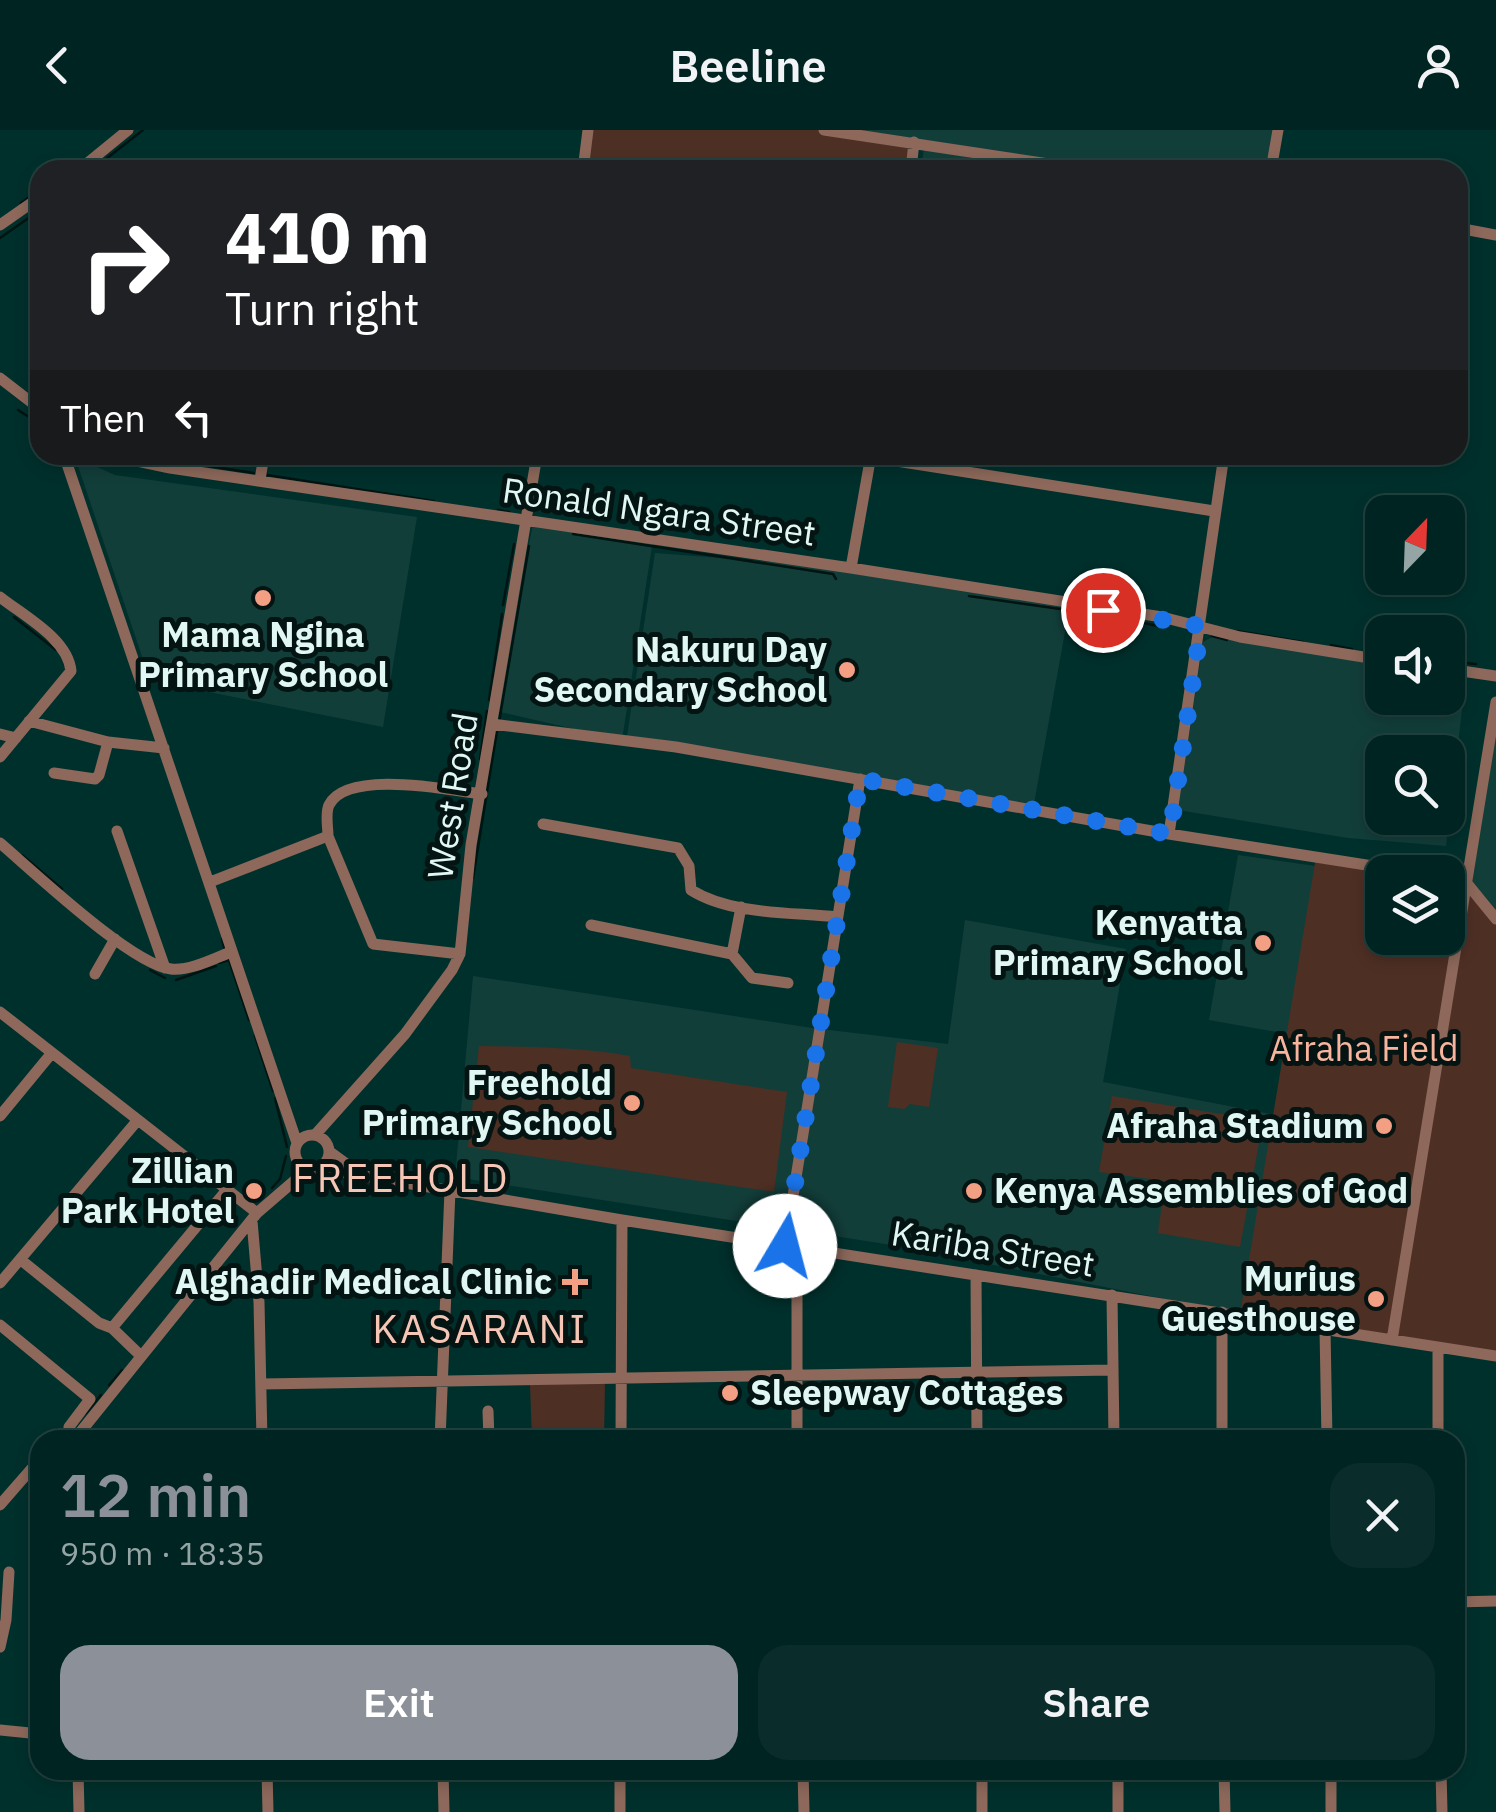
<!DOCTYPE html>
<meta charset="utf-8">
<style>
body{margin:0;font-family:"IBM Plex Sans",sans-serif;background:#0a2c2a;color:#f1f3f6;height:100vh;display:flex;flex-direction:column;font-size:38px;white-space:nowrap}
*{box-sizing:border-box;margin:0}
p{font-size:32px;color:#95a4a5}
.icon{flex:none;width:55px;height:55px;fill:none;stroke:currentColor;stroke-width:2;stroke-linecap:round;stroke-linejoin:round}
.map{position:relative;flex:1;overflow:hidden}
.panel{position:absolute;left:30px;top:1300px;width:1435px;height:350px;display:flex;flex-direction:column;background:#002421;border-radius:30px;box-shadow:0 5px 15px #0003,0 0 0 2px #22413f}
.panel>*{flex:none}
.banner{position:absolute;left:30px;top:30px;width:1438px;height:305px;border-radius:30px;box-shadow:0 5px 15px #0003,0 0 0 2px #22413f;background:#202124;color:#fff;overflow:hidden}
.needle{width:65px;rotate:23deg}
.fabs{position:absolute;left:1365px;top:365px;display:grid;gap:20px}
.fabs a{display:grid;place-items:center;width:100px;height:100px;border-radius:20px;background:#002421;box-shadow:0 5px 15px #0003,0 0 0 2px #22413f;font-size:50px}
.pin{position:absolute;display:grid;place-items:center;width:85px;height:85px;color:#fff;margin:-42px;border:5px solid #fff;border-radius:50%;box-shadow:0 2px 10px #0007}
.me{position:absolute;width:110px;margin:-55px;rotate:8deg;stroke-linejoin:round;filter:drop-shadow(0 0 8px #0008)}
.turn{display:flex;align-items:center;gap:35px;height:210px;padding:0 30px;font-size:45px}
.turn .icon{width:130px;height:130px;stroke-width:2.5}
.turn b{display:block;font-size:70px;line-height:85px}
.then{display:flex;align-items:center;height:95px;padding:0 30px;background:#0003;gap:20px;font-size:38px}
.round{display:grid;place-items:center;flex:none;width:105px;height:105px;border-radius:30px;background:#0a2c2a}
.head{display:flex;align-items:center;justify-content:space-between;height:170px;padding:0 30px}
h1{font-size:60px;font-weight:600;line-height:75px;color:#8c9099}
.button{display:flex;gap:20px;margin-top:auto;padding:20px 30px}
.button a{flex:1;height:115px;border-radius:30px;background:#8c9099;color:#fff;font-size:40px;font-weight:600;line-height:115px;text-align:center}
.button a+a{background:#0a2c2a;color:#f1f3f6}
header{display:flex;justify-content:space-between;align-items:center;height:130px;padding:0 30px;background:#002421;font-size:45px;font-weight:600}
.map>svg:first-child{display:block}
</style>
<header><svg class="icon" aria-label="back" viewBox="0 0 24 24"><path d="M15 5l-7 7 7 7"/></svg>Beeline<svg class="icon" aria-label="person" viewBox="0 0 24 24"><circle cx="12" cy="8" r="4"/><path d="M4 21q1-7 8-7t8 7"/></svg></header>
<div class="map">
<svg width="1496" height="1682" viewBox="0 0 1496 1682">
<rect width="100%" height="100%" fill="#00302c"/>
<path fill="#123e3a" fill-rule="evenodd" d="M859 0H1275L1268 40H1082L1004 23 1001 40H921L925 10Z
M75 327 115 345 417 387 383 597 150 550Z
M533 394 653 410 622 610 496 581Z
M655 423 852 438 1070 474 1033 679 627 606Z
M1212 507 1382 534V568H1448V544L1466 546 1446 716 1348 708 1178 680 1203 512ZM1382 622H1448V688H1382Z
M1496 569V779L1469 749Z
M1238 725 1315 736 1288 904 1209 890Z
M965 790 1126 819 1103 952 1276 985 1240 1184 919 1120V1112L917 1119 455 1047 473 846 812 898 948 914Z"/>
<path fill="#4e2f24" d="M585 0H863L910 8 906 40H579Z
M1316 727 1426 742H1382V808H1448V746L1480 762 1496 779V1228L1240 1184Z
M897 912 938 918 929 977 910 974 904 979 888 977Z
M479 916C530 917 580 917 630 926L631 938 787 962 774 1062 468 1017Z
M1112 966 1263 991 1240 1117 1158 1103 1165 1051 1099 1042Z
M605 1252 604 1310H532L530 1255Z"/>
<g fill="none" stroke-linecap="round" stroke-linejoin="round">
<path stroke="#001412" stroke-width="2.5" d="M106 29 143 0
M64 40 75 32
M21 73 40 59
M0 108 40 80
M18 280 40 294
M137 325 254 343
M267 345 434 371
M498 380 509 382
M573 404 833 444 836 449
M969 466 1117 487 1162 497
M503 475 514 414
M14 487 56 520
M1237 501 1303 512
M1212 506 1227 510
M1331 515 1352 519
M1366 521 1382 523
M1456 532 1476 534
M489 570 502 484
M499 592 529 416
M480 629 487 581
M22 725 62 759
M473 748 497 601
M222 809 225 821
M219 833 229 830 249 890
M150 840 165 848
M176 850 216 836
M255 906 273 961
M275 968 287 1017
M272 1058 280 1049 286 1026
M109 1255 122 1240
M86 1283 101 1265
M48 1310 57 1299
M37 1324 40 1320"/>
<path stroke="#8d685b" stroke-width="11" d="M824 0 1089 40
M79 40 128 0
M583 40 588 0
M911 40 914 12
M1271 40 1278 0
M0 95 40 67
M1458 98 1496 105
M0 248 40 279
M64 325 297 1013
M109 325 170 338 851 438 1162 487 1240 507 1382 530
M871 327 1214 381
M260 350 264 325
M851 438 871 325
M0 467C24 486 68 509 71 541L0 627
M1448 539 1496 546
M29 591 108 612 164 618
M492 594 676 617 1169 704 1411 742
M0 604 16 608
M54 643 95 649 99 645 108 612
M543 694 678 718 689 736 691 760C731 785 791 782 837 787
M117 701 165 838
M1169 704 1224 325
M328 706C328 697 325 683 329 675 347 639 449 660 482 664
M0 713C34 742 131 834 171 839 190 841 213 829 231 822
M1448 748 1465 751 1496 789
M210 752 328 706 373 814 460 824
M591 795 732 824 741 777
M732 824 752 848 788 853
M95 844 115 809
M0 882 257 1083
M0 986 51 924
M295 1022a17 17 0 1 1 34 0a17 17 0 1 1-34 0Z
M315 1005 405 904 452 840 460 824 471 715 537 325
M330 1022 360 1044
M318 1038 622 1090 1496 1226
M252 1091 259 1172 262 1310
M785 1116 860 649
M21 1130 99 1193 112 1198 226 1061
M976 1145 977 1310
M0 1153 137 991
M1112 1165 1114 1310
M0 1195 90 1269 69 1297V1302
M112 1198 141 1226
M1325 1198 1327 1310
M1392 1210 1496 572
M1438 1218V1310
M261 1254 1113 1240
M488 1281 489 1310
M74 1310 257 1083 308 1039
M440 1310 450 1060
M621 1310 622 1090
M797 1310V1117
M1222 1310V1182
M0 1375 40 1329
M1455 1472 1496 1471
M0 1517 6 1490 9 1442
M0 1600 40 1604
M78 1640 79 1682
M267 1640 268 1682
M443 1640 444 1682
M803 1640 804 1682
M982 1640V1682
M1118 1640V1682
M1224 1640 1225 1682
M1331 1640V1682
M1441 1640 1442 1682
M620 1682V1640"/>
</g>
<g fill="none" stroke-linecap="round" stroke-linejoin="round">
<path stroke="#1a73e8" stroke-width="18" stroke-dasharray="0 32.4" d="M785 1116 860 649 1170 704 1201 496 1103 480"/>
</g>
<g fill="#f39f83" stroke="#041413" stroke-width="4">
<circle cx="263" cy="468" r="10"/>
<circle cx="847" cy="540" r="10"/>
<circle cx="1263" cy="813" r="10"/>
<circle cx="632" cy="973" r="10"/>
<circle cx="1384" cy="996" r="10"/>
<circle cx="254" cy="1061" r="10"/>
<circle cx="974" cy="1061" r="10"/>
<path d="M570 1137h10v10h10v10h-10v10h-10v-10h-10v-10h10z"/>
<circle cx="1376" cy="1169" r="10"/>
<circle cx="730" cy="1263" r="10"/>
</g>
<g text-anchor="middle" stroke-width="10" stroke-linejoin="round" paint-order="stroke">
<g font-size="35" fill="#e0f7f4" stroke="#041413">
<text transform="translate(659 382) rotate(8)" y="12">Ronald Ngara Street</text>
<text transform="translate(453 666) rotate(-81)" y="12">West Road</text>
<text transform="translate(993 1119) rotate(9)" y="12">Kariba Street</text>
</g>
<g font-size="35" font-weight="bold" fill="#e0f7f4" stroke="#041413" text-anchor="end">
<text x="263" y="517" text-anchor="middle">Mama Ngina<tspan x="263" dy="40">Primary School</tspan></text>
<text x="827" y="532">Nakuru Day<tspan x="827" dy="40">Secondary School</tspan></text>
<text x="1243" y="805">Kenyatta<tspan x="1243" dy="40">Primary School</tspan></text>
<text x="612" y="965">Freehold<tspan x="612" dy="40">Primary School</tspan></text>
<text x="1364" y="1008">Afraha Stadium</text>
<text x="234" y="1053">Zillian<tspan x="234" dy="40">Park Hotel</tspan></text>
<text x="994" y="1073" text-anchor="start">Kenya Assemblies of God</text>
<text x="1356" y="1161">Murius<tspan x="1356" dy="40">Guesthouse</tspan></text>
<text x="552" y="1164">Alghadir Medical Clinic</text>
<text x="750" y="1275" text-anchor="start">Sleepway Cottages</text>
</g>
<g font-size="35" fill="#f8b49d" stroke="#041413">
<text x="1364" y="931">Afraha Field</text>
</g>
<g font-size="40" letter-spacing="2.5" fill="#f5c5b5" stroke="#041413">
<text x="401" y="1062">FREEHOLD</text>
<text x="480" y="1213">KASARANI</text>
</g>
</g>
</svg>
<div class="fabs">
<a><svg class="needle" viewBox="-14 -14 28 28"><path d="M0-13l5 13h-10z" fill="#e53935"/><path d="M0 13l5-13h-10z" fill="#95a4a5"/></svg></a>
<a><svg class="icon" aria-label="sound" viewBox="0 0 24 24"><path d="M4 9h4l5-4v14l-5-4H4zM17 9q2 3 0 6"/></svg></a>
<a><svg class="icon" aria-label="search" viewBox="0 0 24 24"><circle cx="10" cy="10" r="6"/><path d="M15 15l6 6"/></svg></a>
<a><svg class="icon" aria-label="layers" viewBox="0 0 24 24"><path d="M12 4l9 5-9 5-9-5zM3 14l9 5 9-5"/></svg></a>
</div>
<div class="pin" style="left:1103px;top:480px;background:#d93025"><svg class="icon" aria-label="arrive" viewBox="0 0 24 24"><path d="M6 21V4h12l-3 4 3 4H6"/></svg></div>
<svg class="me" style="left:785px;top:1116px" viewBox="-20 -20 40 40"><circle r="19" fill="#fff"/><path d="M0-13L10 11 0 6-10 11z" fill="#1a73e8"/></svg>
<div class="banner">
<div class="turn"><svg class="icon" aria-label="right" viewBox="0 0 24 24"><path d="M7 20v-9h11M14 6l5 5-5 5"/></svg><div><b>410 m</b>Turn right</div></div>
<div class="then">Then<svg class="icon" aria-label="left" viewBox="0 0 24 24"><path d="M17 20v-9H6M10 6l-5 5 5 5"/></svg></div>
</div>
<section class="panel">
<div class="head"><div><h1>12 min</h1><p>950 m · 18:35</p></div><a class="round"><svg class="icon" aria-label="close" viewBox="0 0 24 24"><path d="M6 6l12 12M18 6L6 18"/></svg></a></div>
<div class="button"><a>Exit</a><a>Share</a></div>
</section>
</div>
